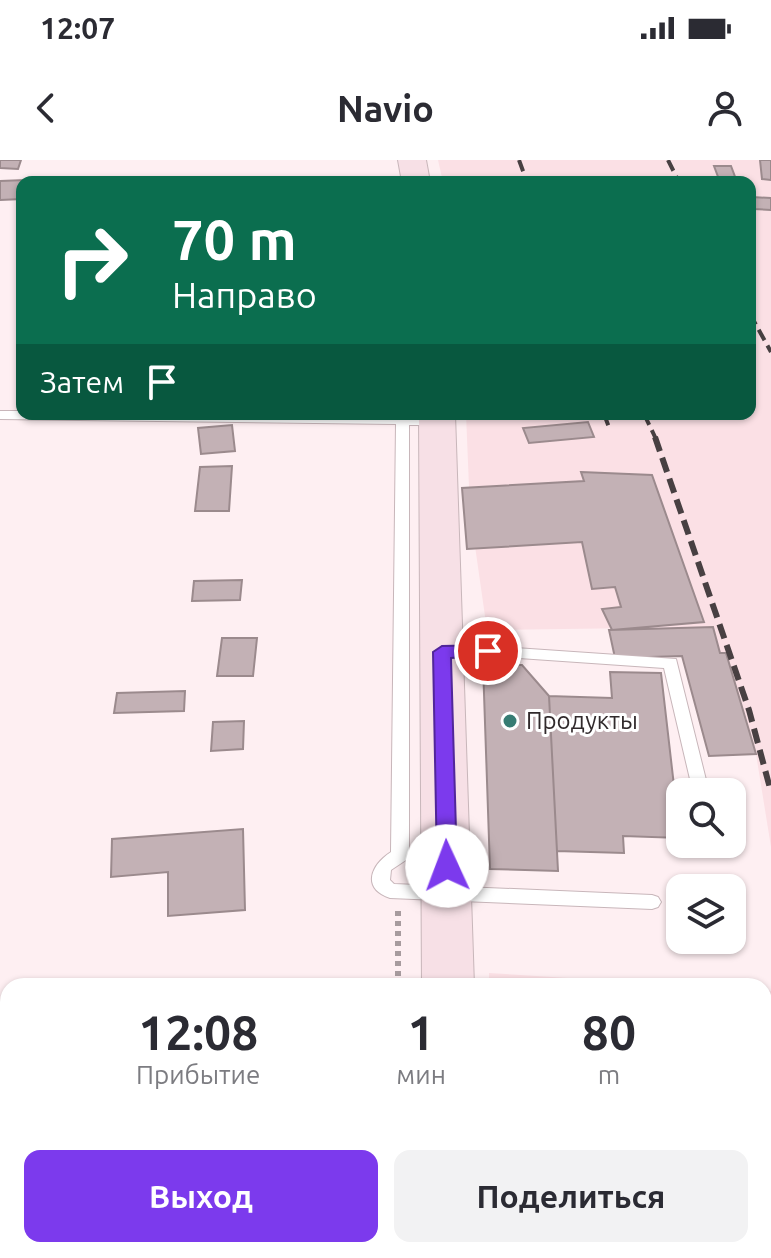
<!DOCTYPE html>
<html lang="ru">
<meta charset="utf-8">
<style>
body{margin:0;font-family:Ubuntu,sans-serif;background:#f2f2f3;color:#2b2b33;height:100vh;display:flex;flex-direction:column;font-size:30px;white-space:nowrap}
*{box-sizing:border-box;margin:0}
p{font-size:26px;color:#7c7c81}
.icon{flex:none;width:44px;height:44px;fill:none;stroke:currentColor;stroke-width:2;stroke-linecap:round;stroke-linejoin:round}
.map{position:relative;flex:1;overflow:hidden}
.side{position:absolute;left:0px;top:818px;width:772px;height:280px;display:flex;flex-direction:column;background:#fff;border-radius:24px 24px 0 0;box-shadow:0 2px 6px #0004}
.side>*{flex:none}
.hud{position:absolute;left:16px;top:16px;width:740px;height:244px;border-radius:16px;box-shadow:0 2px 6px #0004;background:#0b6e4f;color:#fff;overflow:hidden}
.fabs{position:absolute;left:666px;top:618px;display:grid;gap:16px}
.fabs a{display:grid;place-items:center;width:80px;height:80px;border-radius:16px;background:#fff;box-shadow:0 2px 6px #0004;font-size:40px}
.pin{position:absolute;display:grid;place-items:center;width:68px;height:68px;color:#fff;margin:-34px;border:4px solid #fff;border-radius:50%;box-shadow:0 2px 8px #0007}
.me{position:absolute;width:88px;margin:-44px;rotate:358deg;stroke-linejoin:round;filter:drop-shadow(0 0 6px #0008)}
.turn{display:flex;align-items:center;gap:28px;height:168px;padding:0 24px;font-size:36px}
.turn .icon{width:104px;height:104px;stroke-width:2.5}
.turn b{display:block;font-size:56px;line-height:68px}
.then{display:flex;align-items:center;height:76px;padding:0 24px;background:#0003;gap:16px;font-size:30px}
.eta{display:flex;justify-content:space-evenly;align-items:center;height:136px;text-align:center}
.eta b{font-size:48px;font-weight:700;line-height:56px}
.button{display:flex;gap:16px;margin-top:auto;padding:16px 24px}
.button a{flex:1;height:92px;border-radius:16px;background:#7c3aed;color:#fff;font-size:32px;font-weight:700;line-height:92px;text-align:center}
.button a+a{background:#f2f2f3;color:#2b2b33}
.status{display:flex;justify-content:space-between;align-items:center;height:56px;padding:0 40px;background:#fff;direction:ltr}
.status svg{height:22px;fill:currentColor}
header{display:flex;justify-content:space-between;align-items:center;height:104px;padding:0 24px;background:#fff;font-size:36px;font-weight:700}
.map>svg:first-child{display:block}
</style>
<div class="status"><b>12:07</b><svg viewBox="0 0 49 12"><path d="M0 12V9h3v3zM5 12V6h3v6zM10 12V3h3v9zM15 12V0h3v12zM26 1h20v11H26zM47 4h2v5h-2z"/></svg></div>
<header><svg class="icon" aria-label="back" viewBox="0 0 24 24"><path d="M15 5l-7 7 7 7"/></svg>Navio<svg class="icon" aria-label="person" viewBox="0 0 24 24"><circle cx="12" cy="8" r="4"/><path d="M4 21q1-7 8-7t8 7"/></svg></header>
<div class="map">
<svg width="771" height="1098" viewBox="0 0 771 1098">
<rect width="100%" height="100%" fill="#feeff2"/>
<path fill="#fbe0e5" d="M438 0H771V687L756 594 726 493H720L713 467 487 470 470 351 466 254H750V22H443Z
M489 813 697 826H489Z
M764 830 771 831V1098H560L565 1090H764Z
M8 1039V1090H299L298 1098H0V1040Z"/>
<path fill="#c3b1b5" stroke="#9b8a8d" stroke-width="2" d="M0 0H21L18 9 0 8Z
M760 0H771V20L762 19Z
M714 6H731L737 22H720Z
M26 20 22 22V39L0 40V21Z
M752 37 771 38V50L754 49Z
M588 262 594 277 529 283 523 268Z
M232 265 235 291 201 294 198 268Z
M232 306 229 351H195L200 307Z
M581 312 652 315 704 462 612 470 602 449 621 447 615 427 592 429 582 382 467 389 462 328 584 321Z
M242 420 240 440 192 441 194 421Z
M713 467 720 493H726L756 594 709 596 682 496 615 498 609 470Z
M222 478H257L253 516H217Z
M483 504 522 505 549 536 558 711 490 709Z
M610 512 661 513 680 678 623 676 624 693 557 691 549 536 612 538Z
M185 531 184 551 114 553 117 533Z
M244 561 243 589 211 591 213 562Z
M243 669 245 750 168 756V712L111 717 112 679Z"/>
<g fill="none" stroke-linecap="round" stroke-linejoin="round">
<defs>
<path id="service" d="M0 251H22V254L442 258 443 261 437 265H409V695L406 700 391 710 390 720 394 724 652 735 658 737 661 742 658 747 652 749 390 738C361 728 371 705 391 692L396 264 0 259Z
M488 486 676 499 709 632H693L664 508 488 496 443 497 435 492 443 487Z
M131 1090H352L356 1098H135Z
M495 1090H541L537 1098H491Z
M592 1090H642L646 1098H596Z
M707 1090H729L728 1098H706Z"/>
<path id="secondary" d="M398 0H426L430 22H402Z
M419 254H455L474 826H422Z
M405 1090H465L464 1098H404Z"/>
</defs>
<use href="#service" stroke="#c8b6ba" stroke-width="2"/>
<use href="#secondary" stroke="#c8b6ba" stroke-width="2"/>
<path stroke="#a79b9e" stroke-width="6" stroke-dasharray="5 5" stroke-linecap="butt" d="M398 751V826"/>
<use href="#service" fill="#fff" fill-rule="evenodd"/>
<use href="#secondary" fill="#f7e0e6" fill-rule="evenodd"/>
<path stroke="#484042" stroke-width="4" stroke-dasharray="12 6" stroke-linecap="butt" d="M519 0 527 22
M668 0 679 22
M750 154 771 192
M604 254 610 270
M644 254 656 279"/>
<path stroke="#484042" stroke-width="6" stroke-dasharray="15 7" stroke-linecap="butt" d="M655 277 749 550 771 632"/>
<path stroke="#484042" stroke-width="7" stroke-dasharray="19 10" stroke-linecap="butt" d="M754 1090V1098"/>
</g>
<path fill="#7c3aed" stroke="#51269a" stroke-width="2" d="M488 485 494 486 497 491 494 495 451 498 457 706 454 711H440L437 706 433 492 442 486Z"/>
<circle fill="#377c73" stroke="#fff" stroke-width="3" cx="510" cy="561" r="8"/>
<g text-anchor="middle" stroke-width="6" stroke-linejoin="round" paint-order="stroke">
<g font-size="24" fill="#312a2c" stroke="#fff" text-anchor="start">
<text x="526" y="569">Продукты</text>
</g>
</g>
</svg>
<div class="fabs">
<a><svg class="icon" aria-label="search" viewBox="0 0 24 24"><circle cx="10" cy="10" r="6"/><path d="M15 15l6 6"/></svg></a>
<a><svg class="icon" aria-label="layers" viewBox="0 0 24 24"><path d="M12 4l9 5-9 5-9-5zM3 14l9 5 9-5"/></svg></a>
</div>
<div class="pin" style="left:488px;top:491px;background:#d93025"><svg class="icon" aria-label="arrive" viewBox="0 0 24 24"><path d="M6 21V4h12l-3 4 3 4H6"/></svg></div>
<svg class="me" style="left:447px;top:706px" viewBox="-20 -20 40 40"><circle r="19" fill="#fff"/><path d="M0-13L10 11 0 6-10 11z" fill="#7c3aed"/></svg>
<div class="hud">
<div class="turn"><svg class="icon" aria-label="right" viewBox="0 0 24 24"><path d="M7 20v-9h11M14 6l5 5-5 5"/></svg><div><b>70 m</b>Направо</div></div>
<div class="then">Затем<svg class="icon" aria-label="arrive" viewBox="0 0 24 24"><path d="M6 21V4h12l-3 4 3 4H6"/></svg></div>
</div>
<section class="side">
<div class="eta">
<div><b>12:08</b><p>Прибытие</p></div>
<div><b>1</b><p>мин</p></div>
<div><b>80</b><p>m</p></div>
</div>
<div class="button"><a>Выход</a><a>Поделиться</a></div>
</section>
</div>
